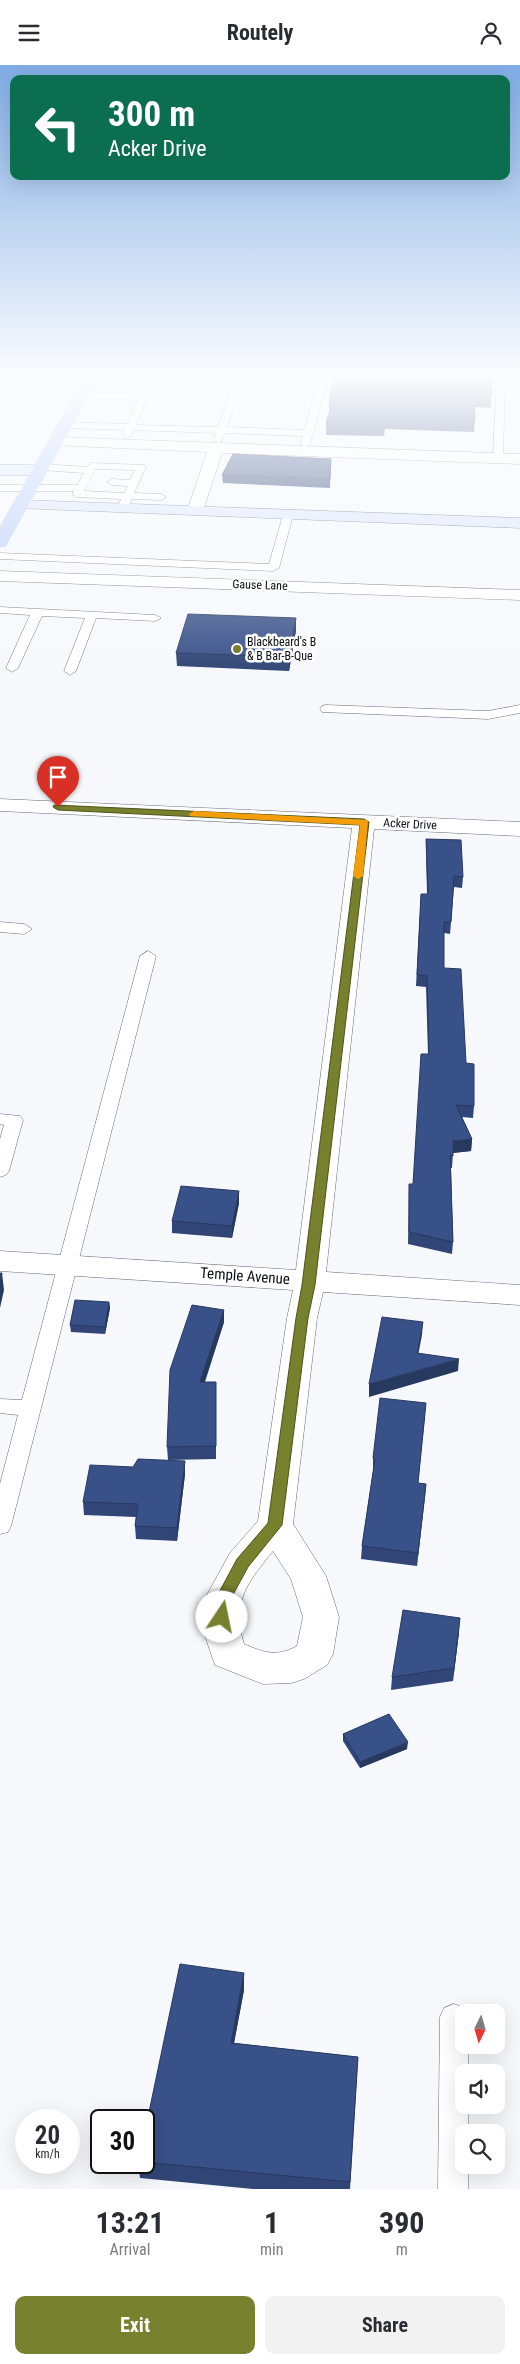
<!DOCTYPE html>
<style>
body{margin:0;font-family:"Roboto Condensed",sans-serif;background:#f2f2f3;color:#2b2b33;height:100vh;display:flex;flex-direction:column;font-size:19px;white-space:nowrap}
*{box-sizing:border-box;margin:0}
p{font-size:16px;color:#7c7c81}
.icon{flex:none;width:28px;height:28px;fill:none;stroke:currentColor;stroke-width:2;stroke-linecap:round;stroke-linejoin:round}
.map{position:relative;height:2124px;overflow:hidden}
.side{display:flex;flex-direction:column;background:#fff;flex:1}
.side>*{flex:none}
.hud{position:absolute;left:10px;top:10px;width:500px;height:105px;border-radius:10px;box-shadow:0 5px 20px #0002;background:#0b6e4f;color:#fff;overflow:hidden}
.needle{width:32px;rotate:185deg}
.fabs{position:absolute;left:455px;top:1939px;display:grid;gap:10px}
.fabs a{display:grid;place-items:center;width:50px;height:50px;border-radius:10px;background:#fff;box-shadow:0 5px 20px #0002;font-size:25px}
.speed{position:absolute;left:15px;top:2044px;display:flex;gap:10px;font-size:25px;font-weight:700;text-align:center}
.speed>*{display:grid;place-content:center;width:65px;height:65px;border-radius:50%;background:#fff;box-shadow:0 5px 20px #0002;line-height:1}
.speed small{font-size:12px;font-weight:400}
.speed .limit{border:2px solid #111;border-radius:8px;background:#fff;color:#111}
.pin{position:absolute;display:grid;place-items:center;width:42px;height:42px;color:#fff;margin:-51px -21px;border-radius:50% 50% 50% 0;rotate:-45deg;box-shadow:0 0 5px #0007}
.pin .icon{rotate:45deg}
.me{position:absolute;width:55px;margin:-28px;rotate:11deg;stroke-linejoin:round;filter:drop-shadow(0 0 4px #0008)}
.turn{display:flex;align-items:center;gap:18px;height:105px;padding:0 15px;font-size:22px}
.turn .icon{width:65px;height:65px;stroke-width:2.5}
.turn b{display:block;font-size:35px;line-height:42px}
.eta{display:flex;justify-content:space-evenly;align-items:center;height:85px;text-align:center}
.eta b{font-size:30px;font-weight:700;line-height:35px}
.button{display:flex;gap:10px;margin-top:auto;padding:10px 15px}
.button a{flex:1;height:58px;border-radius:10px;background:#77802c;color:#fff;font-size:20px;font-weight:700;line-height:58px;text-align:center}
.button a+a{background:#f2f2f3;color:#2b2b33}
header{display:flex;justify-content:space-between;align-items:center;height:65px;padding:0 15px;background:#fff;font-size:22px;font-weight:700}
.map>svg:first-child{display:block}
</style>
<header><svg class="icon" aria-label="menu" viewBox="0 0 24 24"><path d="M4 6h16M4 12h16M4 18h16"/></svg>Routely<svg class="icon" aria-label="person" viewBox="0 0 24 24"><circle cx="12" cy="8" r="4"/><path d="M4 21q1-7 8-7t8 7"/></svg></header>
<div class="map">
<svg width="520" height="2124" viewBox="0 0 520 2124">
<rect width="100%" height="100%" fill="#f6f8fc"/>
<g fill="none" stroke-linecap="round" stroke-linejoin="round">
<defs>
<path id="lane" d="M148 312H157L136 360 218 362 235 312H243L227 362 304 365 320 312H328L310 379 305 382 300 379 303 371 225 368 221 377 218 378 213 375 216 368 134 365 130 372 127 373 122 370 125 365 66 363 61 360 66 357 127 359 138 335 82 333 77 330 82 327 141 329Z
M497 312H505L503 393 498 396 493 393Z
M92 398 144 400 146 402 134 428 161 429 166 432 161 435 132 434 126 446 122 447 117 444 121 434 77 432 72 429 74 426H0V420H77L84 408 42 405 37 402 42 399 87 402ZM95 404 135 405 130 415 112 414 107 417 112 420 128 421 124 428 84 426Z
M288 447 293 450 279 503 273 506 0 494V488L269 499 283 450Z
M0 542 155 550 161 553 155 556 96 553 76 606 70 610 64 606 85 553 42 551 18 603 12 607 6 603 30 550 0 548Z
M326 640 488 646 520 640V648L488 654 322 647 320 644 322 641Z
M0 857 24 859 32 864 24 869 0 867Z
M148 886 156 891 11 1461 8 1467 0 1469V1419L18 1350 0 1348V1334L22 1335 140 891Z
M0 1049 20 1051 23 1055 9 1106 6 1110 0 1112V1074L4 1060 0 1059Z
M454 1939 464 1943 466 1948H464V1980H468V2008H464V2040H468V2068H464V2100H468V2124H438L440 1952 444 1943Z"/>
<path id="street" d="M56 372 520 389V399L222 388 203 446 201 449H189L187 446 207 387 51 380 48 377Z
M0 506 520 525V535L0 516Z
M0 734 520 757V771L374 764 326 1207 520 1220V1240L323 1227 317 1253 293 1459 326 1511 339 1552 333 1589 327 1600 304 1614 291 1618 263 1619 215 1600 204 1568 203 1537 230 1488 258 1456 287 1253 293 1225 0 1206V1186L296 1205 352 763 0 746ZM273 1486 291 1514 303 1552 297 1581C278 1592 264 1588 244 1579 231 1537 247 1518 273 1486Z"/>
<path id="secondary" d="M0 400H40L45 402 48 405 45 408 40 410H0Z
M21 435 520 453V463L15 443 13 440 15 437Z"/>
<path id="primary" d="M85 312H99L8 477 6 481 0 482V462Z"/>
</defs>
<use href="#lane" stroke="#656c7b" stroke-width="1"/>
<use href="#street" stroke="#656c7b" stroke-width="1"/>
<use href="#secondary" stroke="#656c7b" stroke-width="1"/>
<use href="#primary" stroke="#d3d3d4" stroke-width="1"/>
<use href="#lane" fill="#fff" fill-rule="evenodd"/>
<use href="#street" fill="#fff" fill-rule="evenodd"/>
<use href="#secondary" fill="#dde7fd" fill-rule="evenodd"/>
<use href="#primary" fill="#bcd0fb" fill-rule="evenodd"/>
</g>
<path fill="#314676" d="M492 312 491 343 475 342V354L474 367 385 364 384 371 326 370V357L329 350V337Z
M331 394 330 423 223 418 222 410Z
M296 553V566L289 606 177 601 176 588Z
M426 774 463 812 462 823 454 822 450 869 444 868V903L466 998 474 1041 473 1053 462 1052 472 1074 471 1086 453 1088 452 1103H451L453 1177 452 1189 408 1179 409 1119H413L428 989 426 922 416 921 421 829H427L426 785Z
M239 1126V1138L232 1173 172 1168V1156Z
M109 1237 110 1243 105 1269 71 1267 70 1260Z
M224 1245V1257L205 1317H216V1394L168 1395 167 1382Z
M425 1351 418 1418 426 1419 417 1501 361 1494 362 1481 373 1406V1393Z
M185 1409 177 1476 136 1474 135 1461 136 1452 84 1450 83 1437Z
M459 1567 453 1616 391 1625 392 1612Z
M343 1669 407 1684 360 1703 343 1676Z
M244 1908V1925L234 1978 358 1992 350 2124H253L140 2113 138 2098H144V2071Z"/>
<path fill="#283960" d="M296 553V566L289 606V592Z
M472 1074 471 1086 452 1088 453 1076Z
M239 1126V1138L232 1173V1161Z
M2 1208 4 1225 0 1243V1218Z
M109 1237 110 1243 105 1269V1262Z
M224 1245V1257L200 1330V1317Z
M423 1257 422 1270 416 1301 417 1288Z
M459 1294 458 1306 369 1332V1319Z
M185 1396V1409L177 1476V1463Z
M426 1419 425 1432 417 1501 418 1488Z
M460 1553 459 1567 453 1616 454 1603Z
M408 1677 407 1684 360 1703V1697Z
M244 1908V1925L231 1994V1978Z"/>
<path fill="#395189" stroke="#283960" d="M334 312H492V330L474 329 475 354 384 351 385 358 326 357 333 337H329Z
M233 389 331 394 330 414 222 410Z
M188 549 296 553 289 592 176 588Z
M426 774 461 775 463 812 454 811 451 857H444V903L461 904 466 998 474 999V1041L456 1040 472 1074 453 1076V1091L450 1090 453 1177 409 1167V1119H413L421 989H429L427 910H417L421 829H428Z
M181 1121 239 1126 232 1161 172 1156Z
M0 1208H2L0 1218Z
M75 1235 109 1237 105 1262 70 1260Z
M192 1240 224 1245 200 1317H216V1381L167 1382 170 1305Z
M382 1252 423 1257 417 1288 459 1294 369 1319Z
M380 1333 426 1338 418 1418 426 1419 418 1488 362 1481 375 1394 373 1393Z
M138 1394 185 1396 177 1463 135 1461 138 1439 83 1437 90 1400 133 1402Z
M403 1545 460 1553 454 1603 392 1612Z
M389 1649 408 1677 360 1697 343 1669Z
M180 1899 244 1908 231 1978 358 1992 350 2117 144 2097V2071Z"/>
<linearGradient id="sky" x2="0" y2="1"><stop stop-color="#80ace4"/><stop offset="0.51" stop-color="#fbfcfe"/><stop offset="1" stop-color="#fbfcfe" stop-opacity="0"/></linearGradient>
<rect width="520" height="610" fill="url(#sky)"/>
<path fill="#77802c" stroke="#4d531d" d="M54 740 364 754 369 757 315 1220 308 1253 282 1460 248 1502 229 1537V1552L227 1557 222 1558 216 1557 214 1552V1537L216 1533 237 1494 268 1458 296 1253 302 1220 360 760 58 745 53 742Z"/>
<path fill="#f59e0b" d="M194 746 368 755 363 811 358 814 353 811 360 760 190 751 189 749Z"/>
<circle fill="#77802c" stroke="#fff" stroke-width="2" cx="237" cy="584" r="5"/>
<g text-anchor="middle" stroke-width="5" stroke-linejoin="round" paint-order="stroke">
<g font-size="12" fill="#0a0c12" stroke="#fff">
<text transform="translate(260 520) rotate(2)" y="4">Gause Lane</text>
<text transform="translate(410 759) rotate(3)" y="4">Acker Drive</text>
</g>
<g font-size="12" fill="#0a0c12" stroke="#fff" text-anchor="start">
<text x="247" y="581">Blackbeard's B<tspan x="247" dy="14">&amp; B Bar-B-Que</tspan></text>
</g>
<g font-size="15" fill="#0a0c12" stroke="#fff">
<text transform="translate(245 1211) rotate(4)" y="5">Temple Avenue</text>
</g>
</g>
</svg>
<div class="fabs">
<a><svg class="needle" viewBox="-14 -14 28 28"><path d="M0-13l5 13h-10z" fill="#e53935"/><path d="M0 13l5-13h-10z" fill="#7c7c81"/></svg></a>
<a><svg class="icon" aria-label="sound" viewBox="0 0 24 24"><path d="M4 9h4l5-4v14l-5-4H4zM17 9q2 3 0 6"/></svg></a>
<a><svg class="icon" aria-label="search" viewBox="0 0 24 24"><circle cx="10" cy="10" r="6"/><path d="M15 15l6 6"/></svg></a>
</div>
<div class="speed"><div>20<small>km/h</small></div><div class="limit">30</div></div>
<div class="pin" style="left:58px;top:742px;background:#d93025"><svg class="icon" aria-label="arrive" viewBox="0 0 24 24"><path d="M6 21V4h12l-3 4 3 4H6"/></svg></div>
<svg class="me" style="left:222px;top:1552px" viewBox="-20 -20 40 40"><circle r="19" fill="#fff"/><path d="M0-13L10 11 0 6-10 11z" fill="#77802c"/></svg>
<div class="hud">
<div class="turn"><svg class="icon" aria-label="left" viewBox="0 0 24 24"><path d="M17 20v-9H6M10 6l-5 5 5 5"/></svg><div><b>300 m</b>Acker Drive</div></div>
</div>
</div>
<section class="side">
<div class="eta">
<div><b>13:21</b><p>Arrival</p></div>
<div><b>1</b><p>min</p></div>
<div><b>390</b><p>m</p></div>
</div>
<div class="button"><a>Exit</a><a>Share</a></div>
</section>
